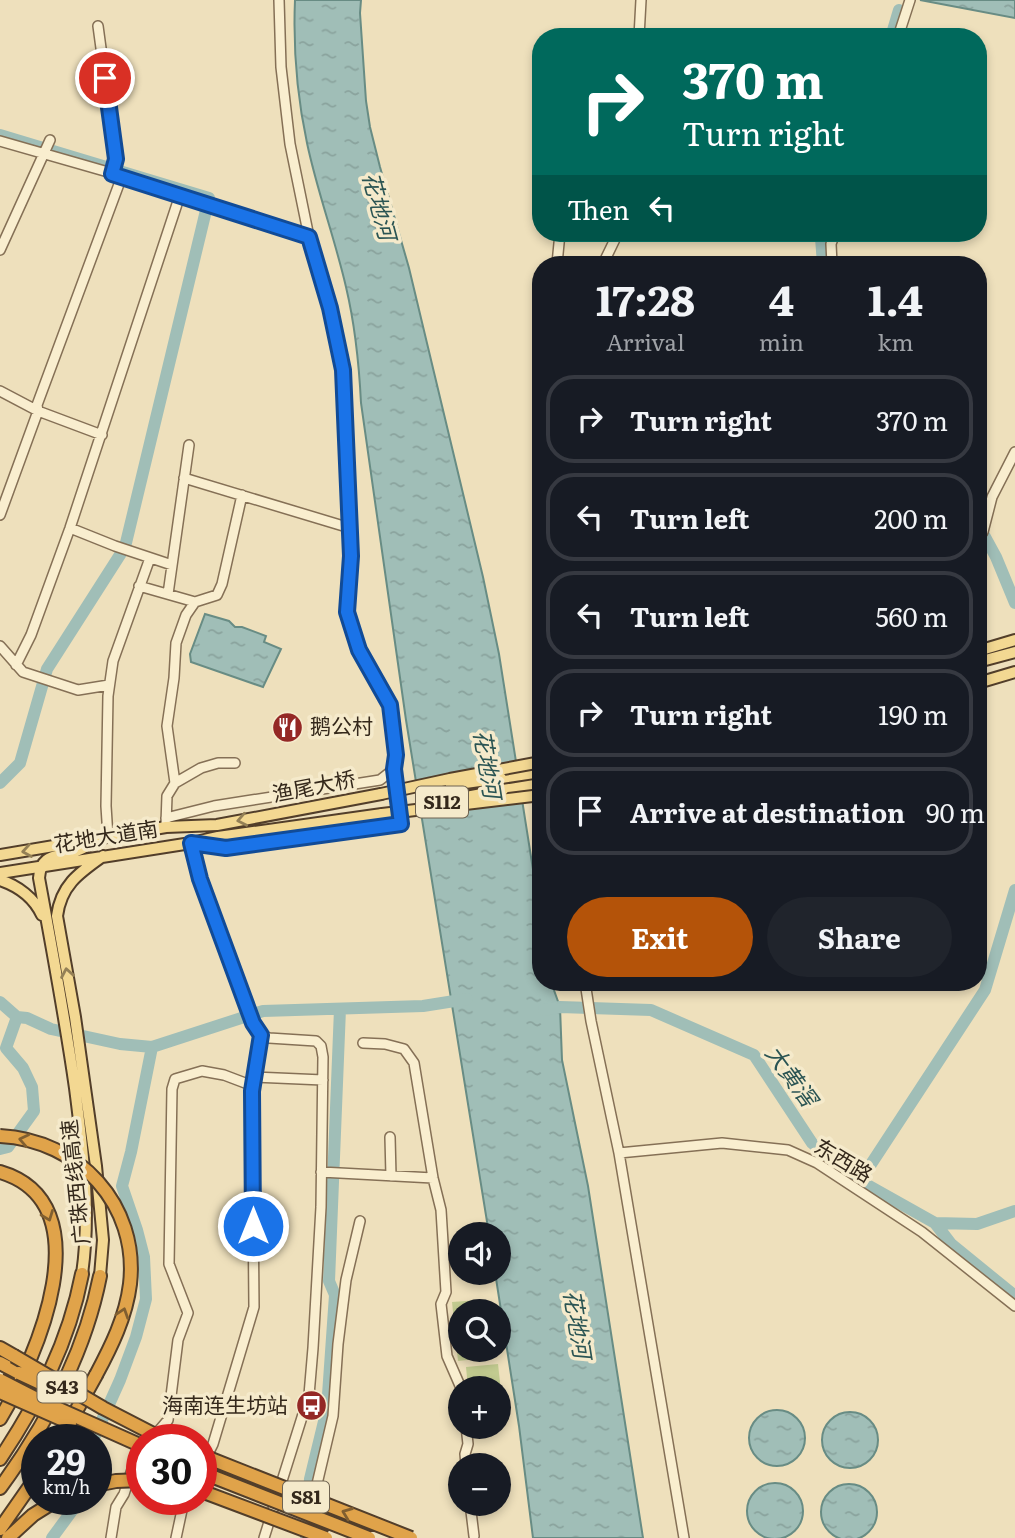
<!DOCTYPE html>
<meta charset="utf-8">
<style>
body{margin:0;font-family:Literata,"Noto Sans SC",serif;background:#20242c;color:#f1f3f6;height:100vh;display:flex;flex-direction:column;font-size:26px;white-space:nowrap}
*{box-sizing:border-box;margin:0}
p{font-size:23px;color:#9ea1a6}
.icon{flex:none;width:38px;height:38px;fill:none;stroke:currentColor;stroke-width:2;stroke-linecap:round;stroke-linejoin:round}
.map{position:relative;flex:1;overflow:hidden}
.sheet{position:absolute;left:532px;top:256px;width:455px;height:735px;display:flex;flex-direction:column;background:#171b24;border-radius:28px;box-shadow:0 4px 10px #0003}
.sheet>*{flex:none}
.guide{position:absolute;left:532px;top:28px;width:455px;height:214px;border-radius:28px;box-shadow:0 4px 10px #0003;background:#00695c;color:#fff;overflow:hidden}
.buttons{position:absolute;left:448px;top:1222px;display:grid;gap:14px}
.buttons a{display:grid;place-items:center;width:63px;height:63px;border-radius:50%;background:#171b24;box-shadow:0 4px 10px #0003;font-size:35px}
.speed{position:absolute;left:21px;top:1424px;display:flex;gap:14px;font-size:35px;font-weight:700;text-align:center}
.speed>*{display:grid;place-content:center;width:91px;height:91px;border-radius:50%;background:#171b24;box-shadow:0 4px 10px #0003;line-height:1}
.speed small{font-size:18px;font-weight:400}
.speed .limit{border:10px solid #d22;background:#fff;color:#111}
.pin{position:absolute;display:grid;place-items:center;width:60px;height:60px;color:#fff;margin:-30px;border:4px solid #fff;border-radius:50%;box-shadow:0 2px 7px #0007}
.me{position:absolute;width:77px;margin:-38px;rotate:0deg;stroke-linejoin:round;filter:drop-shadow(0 0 5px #0008)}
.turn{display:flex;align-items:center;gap:24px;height:147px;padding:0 35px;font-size:32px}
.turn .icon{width:91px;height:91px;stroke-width:2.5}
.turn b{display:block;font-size:49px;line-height:60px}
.then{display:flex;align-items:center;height:66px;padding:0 35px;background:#0003;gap:14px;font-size:26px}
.eta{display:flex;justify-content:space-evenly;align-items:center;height:119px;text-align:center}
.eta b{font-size:42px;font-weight:700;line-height:49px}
.action{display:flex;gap:14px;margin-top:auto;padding:14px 35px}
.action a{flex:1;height:80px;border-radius:42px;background:#b45309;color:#fff;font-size:28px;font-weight:700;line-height:80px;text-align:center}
.action a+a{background:#20242c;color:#f1f3f6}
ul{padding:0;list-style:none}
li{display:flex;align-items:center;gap:21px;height:88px;margin:0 14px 10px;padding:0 21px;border:4px solid #363941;border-radius:28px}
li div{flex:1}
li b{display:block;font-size:26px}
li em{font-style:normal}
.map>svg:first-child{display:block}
</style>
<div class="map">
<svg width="1015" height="1538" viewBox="0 0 1015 1538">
<defs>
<pattern id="water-ripples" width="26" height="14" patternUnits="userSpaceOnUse" patternTransform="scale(1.75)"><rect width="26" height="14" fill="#a0beb7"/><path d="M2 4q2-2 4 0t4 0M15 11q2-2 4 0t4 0" fill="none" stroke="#8aa39d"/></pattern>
</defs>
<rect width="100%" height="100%" fill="#eee0bc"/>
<path fill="#c2cb90" d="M480 1300 482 1311H460V1349H485L486 1358 458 1361 452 1302Z
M498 1364 502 1400 499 1401V1388H468L466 1367Z"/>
<path fill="url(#water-ripples)" stroke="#688c84" stroke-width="2" d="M295 0H361L360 13 366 101 370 127 380 167 409 268 483 577 499 654 541 920V982H551L560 1007 562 1060 588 1186 643 1538H533L519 1426 495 1272H499V1234H489L406 720 361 403C359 363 355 325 346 287 335 239 317 191 307 143 297 96 293 48 295 0Z
M920 0H1015V18Z
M205 614 229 621 235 627H242L266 636 264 642 281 649 263 687 191 662 190 654Z
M749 1438a28 28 0 1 1 56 0a28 28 0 1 1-56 0Z
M822 1440a28 28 0 1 1 56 0a28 28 0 1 1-56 0Z
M747 1511a28 28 0 1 1 56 0a28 28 0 1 1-56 0Z
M821 1512a28 28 0 1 1 56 0a28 28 0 1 1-56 0Z"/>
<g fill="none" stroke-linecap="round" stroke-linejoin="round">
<path stroke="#a0beb7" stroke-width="12" d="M891 37 899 10
M0 135 209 198 125 547 47 669 20 763 0 783
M823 264 821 238 825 233
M978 524 996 557 1015 603
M0 1002 17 1017 27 1018 51 1029 120 1044 152 1047 263 1011 423 1006 467 999
M544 1010 560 1007 651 1010 754 1055 812 1143 853 1177 935 1223 977 1224 1015 1211
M0 1149 8 1147 34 1111 32 1087 23 1068 6 1048 17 1017
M860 1181 985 990 1015 890
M935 1223 951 1244 1015 1296
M93 1440 120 1380 136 1337 146 1299 144 1257 137 1230 122 1186 131 1152 152 1047
M52 1538 77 1504 78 1500
M306 1538 310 1479 327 1409 335 1295 329 1281 340 1009"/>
<defs>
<path id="minor" d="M98 26 116 159 112 174
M639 37 641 0
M898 37 910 0
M0 141 122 176 309 237
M0 250 50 140
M557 264 560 233
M603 264 618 233
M832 264 831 244 835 233
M0 391 38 411 102 435
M184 478 350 528
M0 515 38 411 37 405 122 176
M70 528 115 546 172 565
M978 535 983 532 992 497 1015 452
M139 586 195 602 217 595 222 584 242 495
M168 594 189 445
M0 646 23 672 78 690 109 685
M16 665 31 635 70 528 180 195
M175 783 167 726 174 678 176 643 186 615 195 602
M166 818 214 806 380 780 394 769 396 755 390 705 359 650 347 612 351 556 343 370 330 308 309 237 290 144 281 67 279 0
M166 823 167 796 175 783 201 768 218 763H235
M108 837 106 806 108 696 113 661 150 558
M585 982 591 1021 619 1153 684 1538
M363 1043 385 1044 404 1049 414 1063 433 1178 441 1210 446 1292 441 1304 447 1356 461 1388
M254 1077 323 1080
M390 1137 391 1176
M619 1153 722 1143 788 1150 817 1163 922 1232 1015 1306
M321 1172 433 1178
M151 1440 168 1420 178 1340 188 1313 169 1264 172 1089 175 1079 202 1071 224 1075 253 1086
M466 1465 465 1454 468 1444 466 1426
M201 1468 213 1444 254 1307 252 1091 262 1035
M470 1503 474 1536
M312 1537 317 1484 333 1416 338 1344 346 1280 360 1221
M111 1538 116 1507 124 1494 135 1460 142 1452
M176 1538 182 1510 187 1500
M264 1538 309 1395 313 1348 321 1207 323 1057 321 1046 316 1041 269 1038 262 1035 256 1030 200 879 191 843 226 848 401 824 394 769"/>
<path id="major" d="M978 651 1015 640
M978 662 1015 652
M978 683 1015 672
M501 778 541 772
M503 790 541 784
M0 855 166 827 217 825 381 794
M0 873 191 843 218 837 382 814
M0 880C18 886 34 898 42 915
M82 1274C91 1212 83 1150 75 1088 65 1018 52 948 39 878 41 852 58 858 76 851 85 848 93 842 101 838
M100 1276 103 1240 96 1166 75 1017 57 916C61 885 79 873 103 856"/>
<path id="highway" d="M0 1172C105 1203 36 1359 0 1419
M0 1348 14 1356
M0 1363 19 1373
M60 1440 96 1375
M0 1459C38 1402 69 1342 82 1274
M0 1488C46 1425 85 1353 100 1276
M0 1529 37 1476
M8 1538 33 1515 57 1500"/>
</defs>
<use href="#minor" stroke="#857056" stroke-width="12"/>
<use href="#major" stroke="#523e2a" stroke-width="14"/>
<use href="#highway" stroke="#523e2a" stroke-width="16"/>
<use href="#minor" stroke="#f9eecf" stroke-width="9"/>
<use href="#major" stroke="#f3d892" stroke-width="10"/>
<use href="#highway" stroke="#e0a34a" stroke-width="12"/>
<defs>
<path id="major-bridge" d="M451 785 501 778
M381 794 450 779 541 762
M461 798 503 790
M382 814 541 795"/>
<path id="highway-bridge" d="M0 1136C79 1140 139 1205 130 1284 126 1317 111 1347 96 1375
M14 1356 103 1408 165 1440
M19 1373 66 1395
M0 1380 41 1401 142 1446
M0 1392 70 1423
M201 1455 411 1538
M201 1472 369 1538
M96 1485 116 1481 142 1480
M201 1491 326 1538"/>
</defs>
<use href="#major-bridge" stroke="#523e2a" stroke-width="14" stroke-linecap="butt"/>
<use href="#highway-bridge" stroke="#523e2a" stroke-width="16" stroke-linecap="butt"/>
<use href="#major-bridge" stroke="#f3d892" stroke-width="10"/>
<use href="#highway-bridge" stroke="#e0a34a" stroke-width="12"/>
</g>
<defs><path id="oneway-chevron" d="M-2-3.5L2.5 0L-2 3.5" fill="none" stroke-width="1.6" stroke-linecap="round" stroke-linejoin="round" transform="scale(1.75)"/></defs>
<g stroke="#948056">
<use href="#oneway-chevron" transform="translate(242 820) rotate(169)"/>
<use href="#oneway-chevron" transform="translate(27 851) rotate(171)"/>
<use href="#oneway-chevron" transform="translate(67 973) rotate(-100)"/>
</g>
<g stroke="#815f30">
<use href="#oneway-chevron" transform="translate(24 1140) rotate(-168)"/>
<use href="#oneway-chevron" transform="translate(48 1216) rotate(69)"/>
<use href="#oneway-chevron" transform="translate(123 1313) rotate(-72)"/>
<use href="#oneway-chevron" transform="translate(347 1513) rotate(-159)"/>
</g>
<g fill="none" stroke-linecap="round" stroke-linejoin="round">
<defs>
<path id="route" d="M105 78 116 159 112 174 309 237 330 308 343 370 351 556 347 612 359 650 390 705 396 755 394 769 401 824 226 848 191 843 200 879 253 1023 261 1035 252 1091 253 1226"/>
</defs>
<use href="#route" stroke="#114b97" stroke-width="18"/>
<use href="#route" stroke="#1a73e8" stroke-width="12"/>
</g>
<defs>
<symbol id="restaurant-disc" viewBox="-11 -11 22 22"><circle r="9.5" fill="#942825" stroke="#f5eacb"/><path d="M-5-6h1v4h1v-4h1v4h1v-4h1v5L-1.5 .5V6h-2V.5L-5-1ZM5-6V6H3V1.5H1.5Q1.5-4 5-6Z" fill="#fff"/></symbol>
<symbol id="bus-disc" viewBox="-11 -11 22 22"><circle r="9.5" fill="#942825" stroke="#f5eacb"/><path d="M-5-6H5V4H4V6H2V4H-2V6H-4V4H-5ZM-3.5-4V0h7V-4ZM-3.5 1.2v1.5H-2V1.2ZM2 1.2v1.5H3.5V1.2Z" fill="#fff"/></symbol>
</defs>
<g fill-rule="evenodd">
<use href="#restaurant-disc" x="270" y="710" width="35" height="35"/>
<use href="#bus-disc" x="294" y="1388" width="35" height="35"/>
</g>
<g text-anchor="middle" stroke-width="7" stroke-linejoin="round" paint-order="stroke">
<g fill="#f5eacb" stroke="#6e6250" stroke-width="2">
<rect x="416" y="786.5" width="52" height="31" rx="5"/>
<rect x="37.5" y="1371.5" width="49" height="31" rx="5"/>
<rect x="283" y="1481.5" width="46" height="31" rx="5"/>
</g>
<g font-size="19" font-weight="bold" fill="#34281b">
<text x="442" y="809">S112</text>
<text x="62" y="1394">S43</text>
<text x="306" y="1504">S81</text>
</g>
<g font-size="21" fill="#34281b" stroke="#f5eacb" text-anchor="start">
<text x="310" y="734">鹅公村</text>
<text x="288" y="1413" text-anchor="end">海南连生坊站</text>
</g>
<g font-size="21" fill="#34281b" stroke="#f5eacb">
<text transform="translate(314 787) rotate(-11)" y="7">渔尾大桥</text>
<text transform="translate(106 837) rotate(-9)" y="7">花地大道南</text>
<text transform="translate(843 1161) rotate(31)" y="7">东西路</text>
<text transform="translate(76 1182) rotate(-96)" y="7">广珠西线高速</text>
</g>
<g font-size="23" font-style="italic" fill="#2a5453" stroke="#f5eacb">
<text transform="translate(379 206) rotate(75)" y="8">花地河</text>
<text transform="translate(487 764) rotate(81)" y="8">花地河</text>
<text transform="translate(791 1076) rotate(54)" y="8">大黄滘</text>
<text transform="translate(577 1324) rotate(81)" y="8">花地河</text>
</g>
</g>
</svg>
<div class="buttons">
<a><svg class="icon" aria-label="sound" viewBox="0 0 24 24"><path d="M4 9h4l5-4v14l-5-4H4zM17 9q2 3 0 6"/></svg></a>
<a><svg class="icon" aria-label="search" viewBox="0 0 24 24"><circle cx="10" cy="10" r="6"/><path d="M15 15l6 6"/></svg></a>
<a>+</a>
<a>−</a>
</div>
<div class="speed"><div>29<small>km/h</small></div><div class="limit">30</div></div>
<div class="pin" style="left:105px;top:78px;background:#d93025"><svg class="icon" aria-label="arrive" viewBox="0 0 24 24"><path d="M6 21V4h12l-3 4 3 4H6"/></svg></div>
<svg class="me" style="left:253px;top:1226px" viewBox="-20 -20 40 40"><circle r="17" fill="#1a73e8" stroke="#fff" stroke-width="3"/><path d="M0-11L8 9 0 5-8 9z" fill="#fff"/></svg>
<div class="guide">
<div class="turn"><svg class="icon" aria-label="right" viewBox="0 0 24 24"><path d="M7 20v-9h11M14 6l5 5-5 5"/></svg><div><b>370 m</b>Turn right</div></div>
<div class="then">Then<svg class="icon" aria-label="left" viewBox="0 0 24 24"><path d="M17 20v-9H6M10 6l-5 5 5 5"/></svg></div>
</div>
<section class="sheet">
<div class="eta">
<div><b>17:28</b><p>Arrival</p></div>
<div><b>4</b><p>min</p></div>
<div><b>1.4</b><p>km</p></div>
</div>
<ul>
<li><svg class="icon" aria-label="right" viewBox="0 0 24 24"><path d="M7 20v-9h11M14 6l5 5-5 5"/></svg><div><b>Turn right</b></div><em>370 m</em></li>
<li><svg class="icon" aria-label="left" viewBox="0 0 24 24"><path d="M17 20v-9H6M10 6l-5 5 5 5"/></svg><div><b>Turn left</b></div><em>200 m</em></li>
<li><svg class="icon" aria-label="left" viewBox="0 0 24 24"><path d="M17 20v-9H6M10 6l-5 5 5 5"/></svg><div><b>Turn left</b></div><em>560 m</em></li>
<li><svg class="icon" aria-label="right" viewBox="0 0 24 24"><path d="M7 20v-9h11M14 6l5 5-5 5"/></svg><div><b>Turn right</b></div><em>190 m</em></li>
<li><svg class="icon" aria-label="arrive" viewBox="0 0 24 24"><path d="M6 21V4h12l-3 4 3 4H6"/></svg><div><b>Arrive at destination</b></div><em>90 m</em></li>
</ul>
<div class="action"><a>Exit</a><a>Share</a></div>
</section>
</div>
